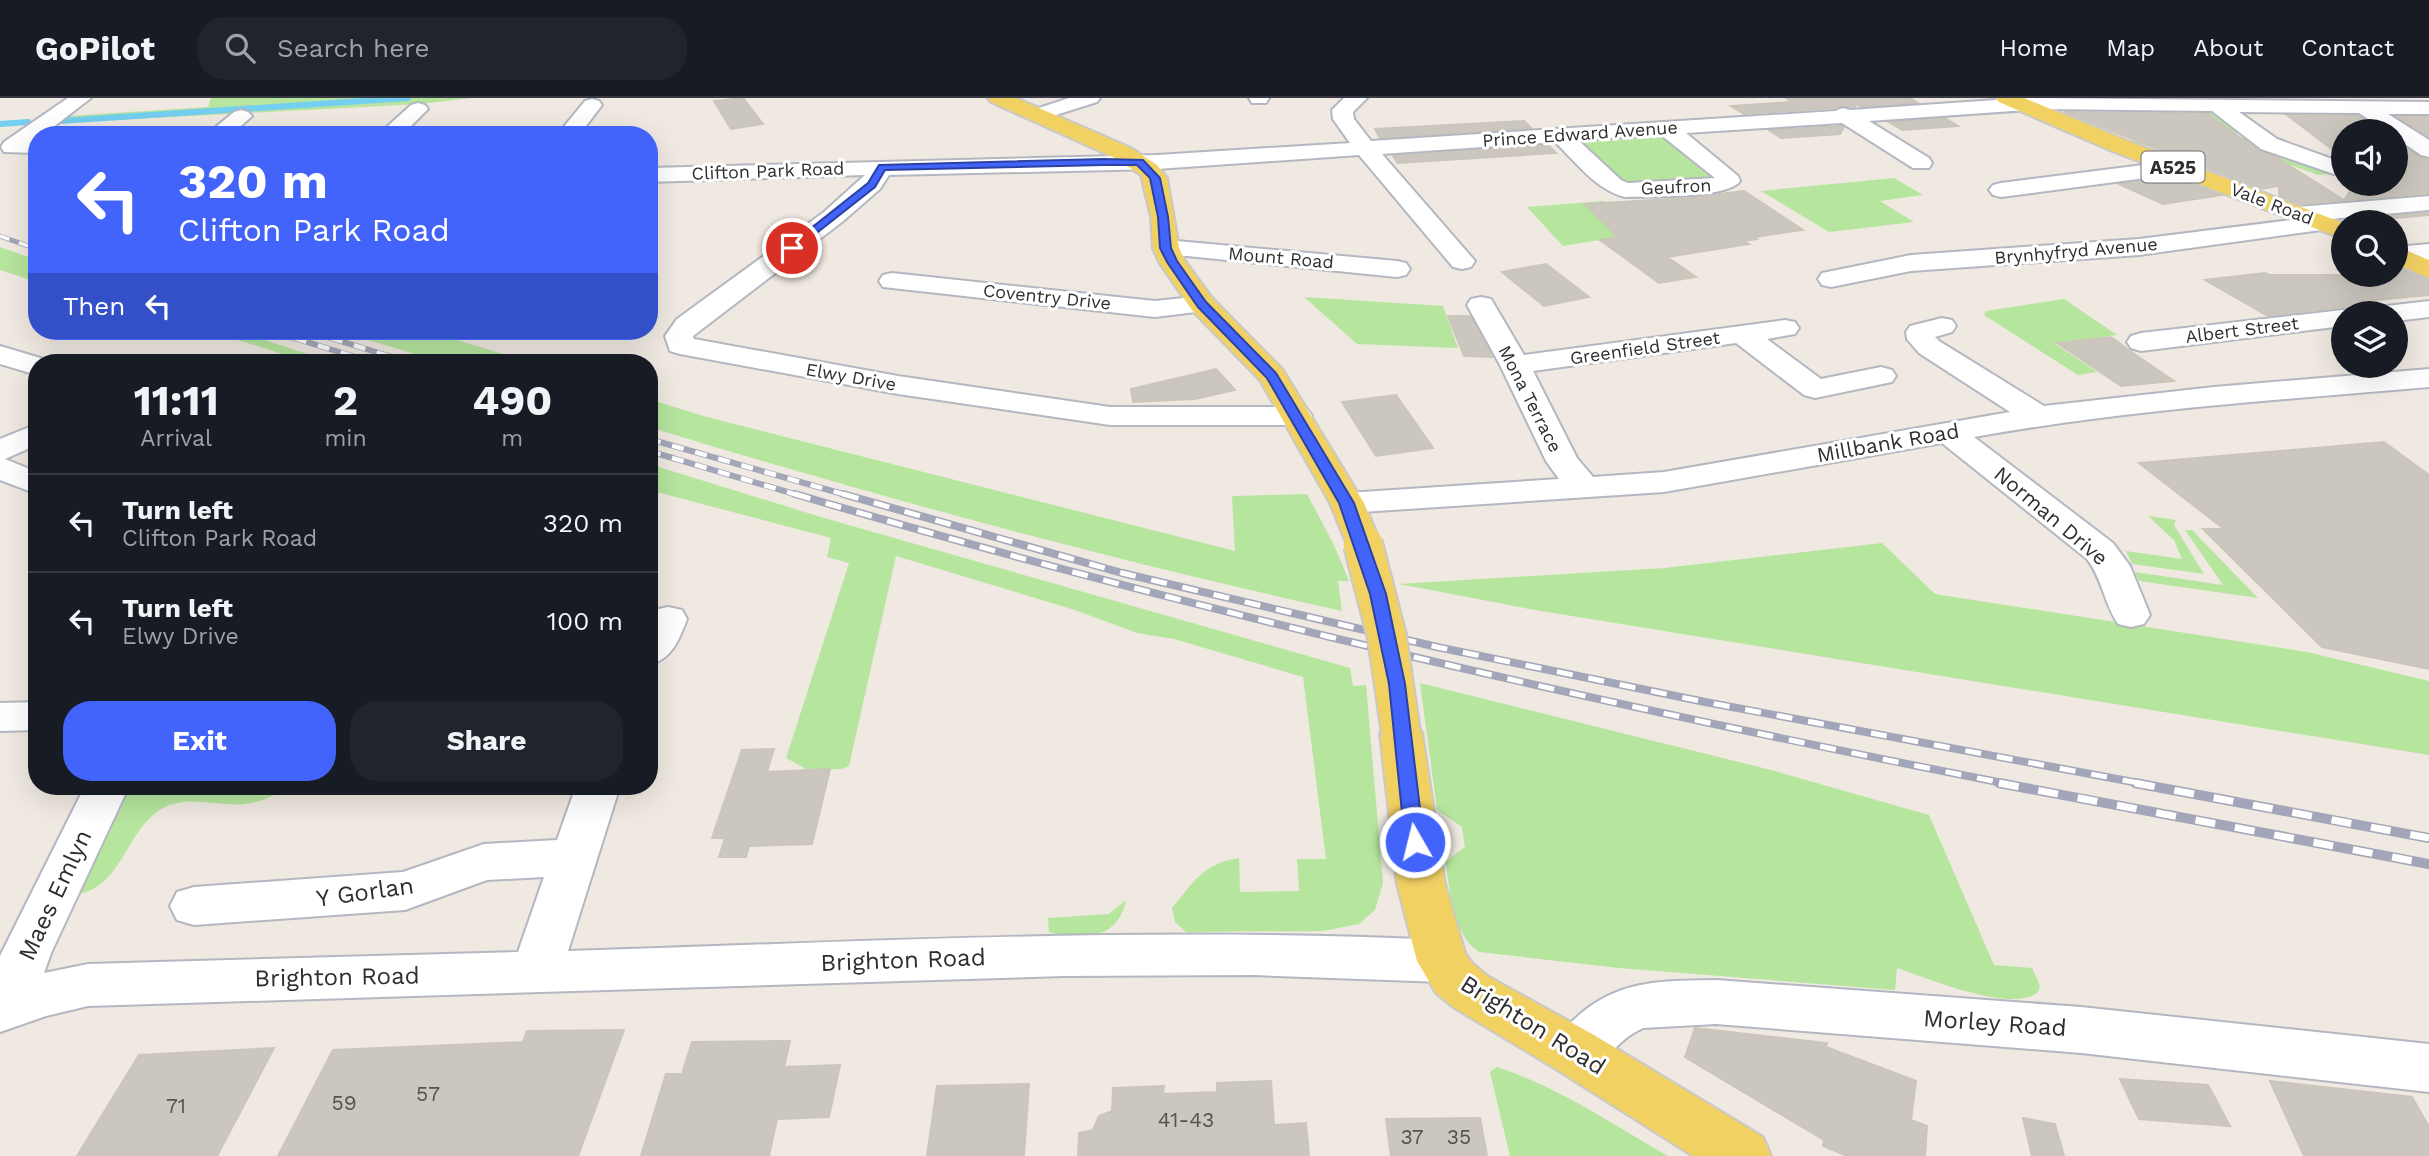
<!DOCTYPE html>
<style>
body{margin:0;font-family:"Work Sans",sans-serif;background:#20242c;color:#f1f3f6;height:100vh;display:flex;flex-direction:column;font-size:26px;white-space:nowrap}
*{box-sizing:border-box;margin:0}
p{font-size:23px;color:#9ea1a6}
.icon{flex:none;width:38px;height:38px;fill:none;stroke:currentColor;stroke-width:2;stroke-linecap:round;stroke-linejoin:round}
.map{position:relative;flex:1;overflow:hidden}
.panel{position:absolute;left:28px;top:256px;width:630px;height:441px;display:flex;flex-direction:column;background:#171b24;border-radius:28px;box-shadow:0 7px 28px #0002}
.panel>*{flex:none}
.banner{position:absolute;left:28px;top:28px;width:630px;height:214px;border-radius:28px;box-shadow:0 7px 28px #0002;background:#4264fb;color:#fff;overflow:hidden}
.buttons{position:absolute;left:2331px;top:21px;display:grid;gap:14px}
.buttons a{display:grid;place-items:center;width:77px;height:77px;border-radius:50%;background:#171b24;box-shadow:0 7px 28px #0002;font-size:35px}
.pin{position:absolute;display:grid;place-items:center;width:60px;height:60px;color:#fff;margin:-30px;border:4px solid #fff;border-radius:50%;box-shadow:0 2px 7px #0007}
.me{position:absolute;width:77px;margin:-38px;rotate:352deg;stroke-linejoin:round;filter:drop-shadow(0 0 5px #0008)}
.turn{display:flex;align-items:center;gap:24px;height:147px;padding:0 35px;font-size:32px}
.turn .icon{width:91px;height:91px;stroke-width:2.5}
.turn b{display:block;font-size:49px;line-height:60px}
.then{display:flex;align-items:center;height:66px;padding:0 35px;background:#0003;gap:14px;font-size:26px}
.eta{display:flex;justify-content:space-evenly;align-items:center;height:119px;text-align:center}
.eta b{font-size:42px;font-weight:700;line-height:49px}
.button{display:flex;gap:14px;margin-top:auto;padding:14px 35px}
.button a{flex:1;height:80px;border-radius:28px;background:#4264fb;color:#fff;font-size:28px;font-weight:700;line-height:80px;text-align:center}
.button a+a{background:#20242c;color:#f1f3f6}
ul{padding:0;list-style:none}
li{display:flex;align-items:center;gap:21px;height:98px;padding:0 35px;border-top:2px solid #363941}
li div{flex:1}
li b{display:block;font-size:26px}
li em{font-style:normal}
header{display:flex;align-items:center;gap:42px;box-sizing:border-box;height:98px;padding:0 35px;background:#171b24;border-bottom:2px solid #363941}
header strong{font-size:33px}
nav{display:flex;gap:38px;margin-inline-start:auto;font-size:24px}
.search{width:490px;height:63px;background:#20242c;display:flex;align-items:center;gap:18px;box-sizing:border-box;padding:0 24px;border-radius:28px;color:#9ea1a6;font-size:26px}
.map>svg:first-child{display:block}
</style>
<header>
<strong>GoPilot</strong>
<div class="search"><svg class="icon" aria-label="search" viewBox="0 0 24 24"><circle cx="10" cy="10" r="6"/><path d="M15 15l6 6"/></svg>Search here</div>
<nav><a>Home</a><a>Map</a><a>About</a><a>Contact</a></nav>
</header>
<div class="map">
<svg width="2429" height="1058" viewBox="0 0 2429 1058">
<rect width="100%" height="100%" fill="#efe9e1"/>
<path fill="#b6e59e" d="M211 0H471L420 6 58 25 69 18 208 9Z
M2149 11H2173L2181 16 2179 24 2220 25C2205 12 2192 20 2177 11L2213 14 2237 31 2235 32 2238 35H2234L2236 37 2341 75 2318 77 2212 38 2284 70 2232 81 2174 55 2129 43 2195 38Z
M1668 39 1716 79 1709 84 1629 90 1575 45Z
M1894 80 1923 97 1880 103 1914 124 1829 134 1761 93Z
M1604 103 1631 130 1679 129 1563 148 1527 109Z
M0 149 37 162V184L0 172Z
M1304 199 1443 208 1458 250 1357 246Z
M2064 201 2117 237 2054 245 2097 274 2078 277 1984 217 1986 213Z
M210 233H237L332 264H307Z
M339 233H427L530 264H441Z
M649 301 703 318 1235 453 1232 398 1307 396 1334 447 1349 483H1338L1342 513C1108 461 878 399 649 329Z
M649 366 824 420 1350 570 1353 588 1366 587 1383 785 1375 812 1359 826 1323 833 1186 834 1175 824 1172 810C1194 784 1202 766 1239 760L1240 794 1299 793 1297 761H1326L1303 579 1174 541 1137 535 1075 512 896 458 849 668 841 671 808 672 786 660 849 465 827 459 831 440 649 392Z
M2148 418 2176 422 2174 427 2204 476 2132 466 2126 453 2182 461 2174 442Z
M2185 432H2192L2258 500 2139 483 2135 474 2223 487Z
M1882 445 1935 496 2307 554 2429 583V657L1535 512 1399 486 1664 470Z
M1420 585 1771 672 1929 717 1994 867 2032 870 2040 888 2038 894C2012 916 1927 880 1897 870L1895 892 1619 870 1479 854C1452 836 1451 794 1445 764L1465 749 1462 729 1437 712Z
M123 688H291C281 694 264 703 251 705 223 711 193 696 165 709 125 729 125 789 75 797L74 791Z
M1126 802C1118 842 1083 842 1049 834L1048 820 1109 816Z
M1497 969C1557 988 1614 1027 1668 1058H1510L1490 974Z"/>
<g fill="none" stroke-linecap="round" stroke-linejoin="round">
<path stroke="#75cff0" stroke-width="6" d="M60 23 408 0
M0 26 28 24"/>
</g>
<path fill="#cbc7bf" stroke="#cbc5ba" stroke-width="2" d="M743 0 763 26 731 31 714 3Z
M1786 0H1910L1918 5 1861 9 1857 6 1855 9 1842 8 1834 10 1744 16 1731 8 1792 4Z
M2064 14 2208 16 2259 53 2276 59 2344 102 2355 86H2396V43L2420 59 2429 61V95L2301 106 2279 98V88L2260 91Z
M2287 17 2358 18 2382 33H2343V58H2341Z
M2397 19H2429V39Z
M1945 20 1958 28 1902 32 1889 24Z
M1524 23 1531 30 1380 40 1375 31Z
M1841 28 1844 29 1840 36 1781 40 1769 32Z
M1548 47 1556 55 1398 65 1393 58Z
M2173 79 2221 97 2163 106 2119 86Z
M1744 93 1803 132 1754 139 1757 141 1744 143 1749 146 1667 159 1696 179 1659 185 1600 142 1618 139 1585 106 1687 100Z
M2429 115V117L2376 122 2379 124 2344 122Z
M1546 166 1589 199 1544 208 1502 174Z
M2396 169 2429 182V197L2366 203 2375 209 2351 212 2343 209 2268 218 2205 182 2265 175 2269 177H2396Z
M1448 218H1470L1492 259 1464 258Z
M2111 239 2130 253 2174 283 2121 288 2057 245Z
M1216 271 1235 292 1195 301 1133 304 1131 291Z
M1396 297 1433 350 1376 358 1342 304Z
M2384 344 2429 377V571L2322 549 2203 431H2224L2139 365Z
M774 651 767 674 830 671 812 746 749 748 746 759H719L725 740H712L742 652Z
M1695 930 1827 945 1826 949 1916 983 1911 1022 1927 1028 1925 1058H1847L1823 1048 1824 1042 1685 959Z
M624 932 578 1058H278L333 952 523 944 527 933Z
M790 943 784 969 840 967 829 1019 777 1021 769 1058H641L666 976H682L692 944Z
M274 950 217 1058H77L139 957Z
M2120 981 2208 987 2230 1028 2139 1021Z
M1271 983 1274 1027 1306 1025 1309 1058H1078L1079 1035 1093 1032 1099 1018 1112 1013 1113 990 1164 988 1163 996 1217 994V985Z
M2270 983 2412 999 2429 1029V1058H2304Z
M1029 986 1024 1058H927L937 988Z
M1480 1020 1487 1058H1391L1386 1021Z
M2023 1020 2055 1026 2064 1058H2032Z"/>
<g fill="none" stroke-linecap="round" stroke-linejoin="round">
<defs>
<path id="minor" d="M68 0H91L43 37H37V55L4 54 1 49 4 44Z
M1069 0H1100L1097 4 1040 22 1033 20 1030 16 1033 12Z
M1249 0H1269L1266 5H1252Z
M1344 0H1367L1353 14 1354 21 1371 43 1835 13 1843 10 1850 12 2025 0 2429 4V16H2388L2429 42V59L2421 57 2396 40V33H2386L2359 15 2239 14 2277 41 2335 62 2343 60V74L2334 76 2261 51 2212 13 2043 11 1869 23 1929 60 1932 65 1929 70H1913L1842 25 1686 35 1738 78 1740 83C1727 101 1649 98 1625 99 1596 92 1576 64 1555 44L1382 56 1475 163 1471 169 1462 171 1453 169 1359 57 1157 71 889 77 880 91 842 124 693 238 694 241 898 278 1110 309H1296L1307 311 1312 318 1307 325 1296 327H1110L898 296 680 256 670 253 665 238 677 221 824 114 865 77 649 84V70L1157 57 1350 45 1333 21 1332 12ZM1661 37 1715 80 1628 85 1621 82 1578 42Z
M592 1 599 3 602 7 579 37H557L585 3Z
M418 5 425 7 428 11 402 37H378L411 7Z
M241 12 248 14 252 18 231 37H206L234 14Z
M2175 63 2183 65 2186 70 2183 75 2001 99 1993 97 1989 92 1993 87 2001 85Z
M2429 98V112L2330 121 2333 125 2330 130 2321 132 2139 157 1911 173 1831 189 1822 187 1818 181 1822 175 1911 157 2139 141 2291 122 2286 116 2289 111 2298 109Z
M1166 142 1397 163 1406 165 1410 171 1406 177 1397 179 1157 155 1153 150 1157 145Z
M2429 146V162L2396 163V149Z
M892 175 1155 203 1202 198 1212 200 1216 206 1212 212 1155 219 883 189 879 183 883 177Z
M1481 199 1491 201 1524 257 1785 222 1795 224 1799 230 1795 236 1767 241 1821 281 1881 269 1892 272 1896 278 1892 284 1815 300 1804 297 1736 245 1533 273 1577 360 1593 379 1664 374 2010 314 1919 255 1907 241 1906 234 1910 228 1942 220 1952 222 1956 228 1952 234 1935 239 1939 243 2044 308 2214 289 2429 271V289C2277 302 2124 312 1974 339L2113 445 2130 468 2150 517 2144 526 2131 529 2118 526C2104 505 2102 480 2087 461L1942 345 1664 394 1347 415 1335 412 1330 405 1335 398 1347 395 1559 381 1546 363 1500 267 1467 207 1471 201Z
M2429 203V219L2396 223V215H2374L2378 209Z
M2343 212 2354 215H2343V228L2141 253 2131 250 2127 244 2131 238 2141 235Z
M0 248 47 262 49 264H37V277L0 266Z
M37 326V347L5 361 37 374V396L0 382V341Z
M668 509 682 512 687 521C679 542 672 561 649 567V520L654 512Z
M37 604V632L0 633V605Z
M85 688H129L51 855 44 875 88 866 518 854 544 779 487 782 405 812 194 827 177 822 170 808 177 794 194 789 403 774 484 746 557 742 576 688H620L568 853C860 844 1150 828 1442 842L1460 848 1467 863 1460 878 1442 884 1253 877 1064 878 88 908 46 918 0 934V858Z
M1716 882 2081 909 2429 946V994L2081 955 1716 926 1643 930C1616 942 1607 966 1575 977L1556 971 1548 954C1556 938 1566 929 1579 917 1621 881 1663 883 1716 882Z"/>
<path id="major" d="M988 0H1016L1131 50 1157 67 1167 80 1179 150 1185 163 1212 200 1283 272 1364 405 1381 446 1376 454 1363 457 1350 454 1330 405 1260 282 1192 212 1159 164 1153 150 1151 119 1141 77 1115 60 991 4Z
M1996 0H2024L2128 43 2343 125V141L2112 53 1999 4Z
M2396 148 2429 162V180L2396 166Z
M1401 620 1416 625 1422 635 1445 786 1465 855 1472 865 1489 879 1594 937 1763 1039 1771 1058H1693L1556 971 1453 909 1436 895 1417 863 1397 786 1380 635 1386 625Z"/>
</defs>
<use href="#minor" stroke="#b4b7c1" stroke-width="4"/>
<use href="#major" stroke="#c9c9c9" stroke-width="4"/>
<use href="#minor" fill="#fff" fill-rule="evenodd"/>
<use href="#major" fill="#f2d163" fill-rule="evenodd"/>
<defs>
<path id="rail-far3" d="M0 138 37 151"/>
<path id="rail-far2" d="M272 233 371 264
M308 233 408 264
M649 341 850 398
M649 353 801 398"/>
<path id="rail-far1" d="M795 396C1194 514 1600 606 2008 686
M843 396 1122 475 1437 549 1705 604 2144 686"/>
<path id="rail" d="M1999 685 2429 766
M2135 685 2429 740"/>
</defs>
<use href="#rail-far3" stroke="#a3a6b8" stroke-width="5"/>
<use href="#rail-far2" stroke="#a3a6b8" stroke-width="6"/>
<use href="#rail-far1" stroke="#a3a6b8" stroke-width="8"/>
<use href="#rail" stroke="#a3a6b8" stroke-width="10"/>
<use href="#rail-far3" stroke="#fff" stroke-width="3.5" stroke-dasharray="10" stroke-linecap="butt"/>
<use href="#rail-far2" stroke="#fff" stroke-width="4.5" stroke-dasharray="12" stroke-linecap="butt"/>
<use href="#rail-far1" stroke="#fff" stroke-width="5" stroke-dasharray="16" stroke-linecap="butt"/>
<use href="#rail" stroke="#fff" stroke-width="7" stroke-dasharray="20" stroke-linecap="butt"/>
<defs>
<path id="major-bridge" d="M1363 446 1387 539 1401 635"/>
</defs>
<use href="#major-bridge" stroke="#c9c9c9" stroke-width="42" stroke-linecap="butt"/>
<use href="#major-bridge" stroke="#f2d163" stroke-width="38"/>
</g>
<path fill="#4264fb" stroke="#2b41a3" stroke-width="2" d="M1104 61 1143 62 1160 80 1168 119 1171 150 1177 163 1206 204 1276 275 1354 405 1386 496 1405 586 1424 744 1421 749 1415 751 1408 749 1405 744 1389 586 1370 496 1339 405 1267 280 1198 209 1167 164 1160 150 1158 119 1150 80 1137 67H1104L885 72 875 89 795 152 786 150 868 85 879 67Z"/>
<g text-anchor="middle" stroke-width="6" stroke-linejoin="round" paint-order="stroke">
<g font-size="18" fill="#2e2e2e" stroke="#fff">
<text transform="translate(1580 36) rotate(-4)" y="6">Prince Edward Avenue</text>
<text transform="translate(768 73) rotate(-2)" y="6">Clifton Park Road</text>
<text transform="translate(1676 89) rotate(-3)" y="6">Geufron</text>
<text transform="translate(2272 106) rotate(21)" y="6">Vale Road</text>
<text transform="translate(2076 153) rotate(-5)" y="6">Brynhyfryd Avenue</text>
<text transform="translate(1281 160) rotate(5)" y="6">Mount Road</text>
<text transform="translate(1047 199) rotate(6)" y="6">Coventry Drive</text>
<text transform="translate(2242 232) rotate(-7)" y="6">Albert Street</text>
<text transform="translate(1645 250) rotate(-8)" y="6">Greenfield Street</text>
<text transform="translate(851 279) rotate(10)" y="6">Elwy Drive</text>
<text transform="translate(1530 301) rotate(63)" y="6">Mona Terrace</text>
</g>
<rect fill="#fff" stroke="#6d6d6d" stroke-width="2" x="2141.5" y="53.5" width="63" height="31" rx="5"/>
<g font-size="19" font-weight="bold" fill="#2e2e2e">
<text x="2173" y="76">A525</text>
</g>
<g font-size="21" fill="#2e2e2e" stroke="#fff">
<text transform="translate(1888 345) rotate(-10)" y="7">Millbank Road</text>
<text transform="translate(2051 418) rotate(40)" y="7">Norman Drive</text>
</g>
<g font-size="21" fill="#555452">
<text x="428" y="1003">57</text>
<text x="344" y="1012">59</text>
<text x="176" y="1015">71</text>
<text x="1186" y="1029">41-43</text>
<text x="1412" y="1046">37</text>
<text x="1459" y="1046">35</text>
</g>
<g font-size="24" fill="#2e2e2e" stroke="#fff">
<text transform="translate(365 794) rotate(-8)" y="8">Y Gorlan</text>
<text transform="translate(55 797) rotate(-65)" y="8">Maes Emlyn</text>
<text transform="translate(903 862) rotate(-2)" y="8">Brighton Road</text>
<text transform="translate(337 879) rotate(-1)" y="8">Brighton Road</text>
<text transform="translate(1995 925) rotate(4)" y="8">Morley Road</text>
<text transform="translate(1533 927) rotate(32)" y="8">Brighton Road</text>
</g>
</g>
</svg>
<div class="buttons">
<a><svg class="icon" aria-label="sound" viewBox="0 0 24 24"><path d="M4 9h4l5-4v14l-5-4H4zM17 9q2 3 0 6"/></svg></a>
<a><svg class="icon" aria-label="search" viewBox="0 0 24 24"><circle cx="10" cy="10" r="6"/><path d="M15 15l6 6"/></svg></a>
<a><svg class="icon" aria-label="layers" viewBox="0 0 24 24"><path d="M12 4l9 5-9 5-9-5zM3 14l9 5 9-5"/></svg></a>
</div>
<div class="pin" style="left:792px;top:150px;background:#d93025"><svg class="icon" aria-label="arrive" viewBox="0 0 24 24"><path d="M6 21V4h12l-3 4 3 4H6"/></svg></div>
<svg class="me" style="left:1415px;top:744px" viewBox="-20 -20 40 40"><circle r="17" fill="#4264fb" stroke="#fff" stroke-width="3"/><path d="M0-11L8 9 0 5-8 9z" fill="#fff"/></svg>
<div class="banner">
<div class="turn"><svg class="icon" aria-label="left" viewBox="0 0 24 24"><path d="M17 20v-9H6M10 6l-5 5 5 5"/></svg><div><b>320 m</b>Clifton Park Road</div></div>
<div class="then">Then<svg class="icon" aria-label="left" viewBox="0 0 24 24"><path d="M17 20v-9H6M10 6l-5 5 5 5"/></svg></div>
</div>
<section class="panel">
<div class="eta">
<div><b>11:11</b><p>Arrival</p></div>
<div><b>2</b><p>min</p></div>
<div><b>490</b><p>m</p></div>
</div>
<ul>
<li><svg class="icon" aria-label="left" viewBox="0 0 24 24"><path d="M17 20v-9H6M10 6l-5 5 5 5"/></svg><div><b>Turn left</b><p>Clifton Park Road</p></div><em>320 m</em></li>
<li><svg class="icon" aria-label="left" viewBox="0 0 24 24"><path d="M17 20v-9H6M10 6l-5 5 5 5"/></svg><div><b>Turn left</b><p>Elwy Drive</p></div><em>100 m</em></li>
</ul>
<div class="button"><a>Exit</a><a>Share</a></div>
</section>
</div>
